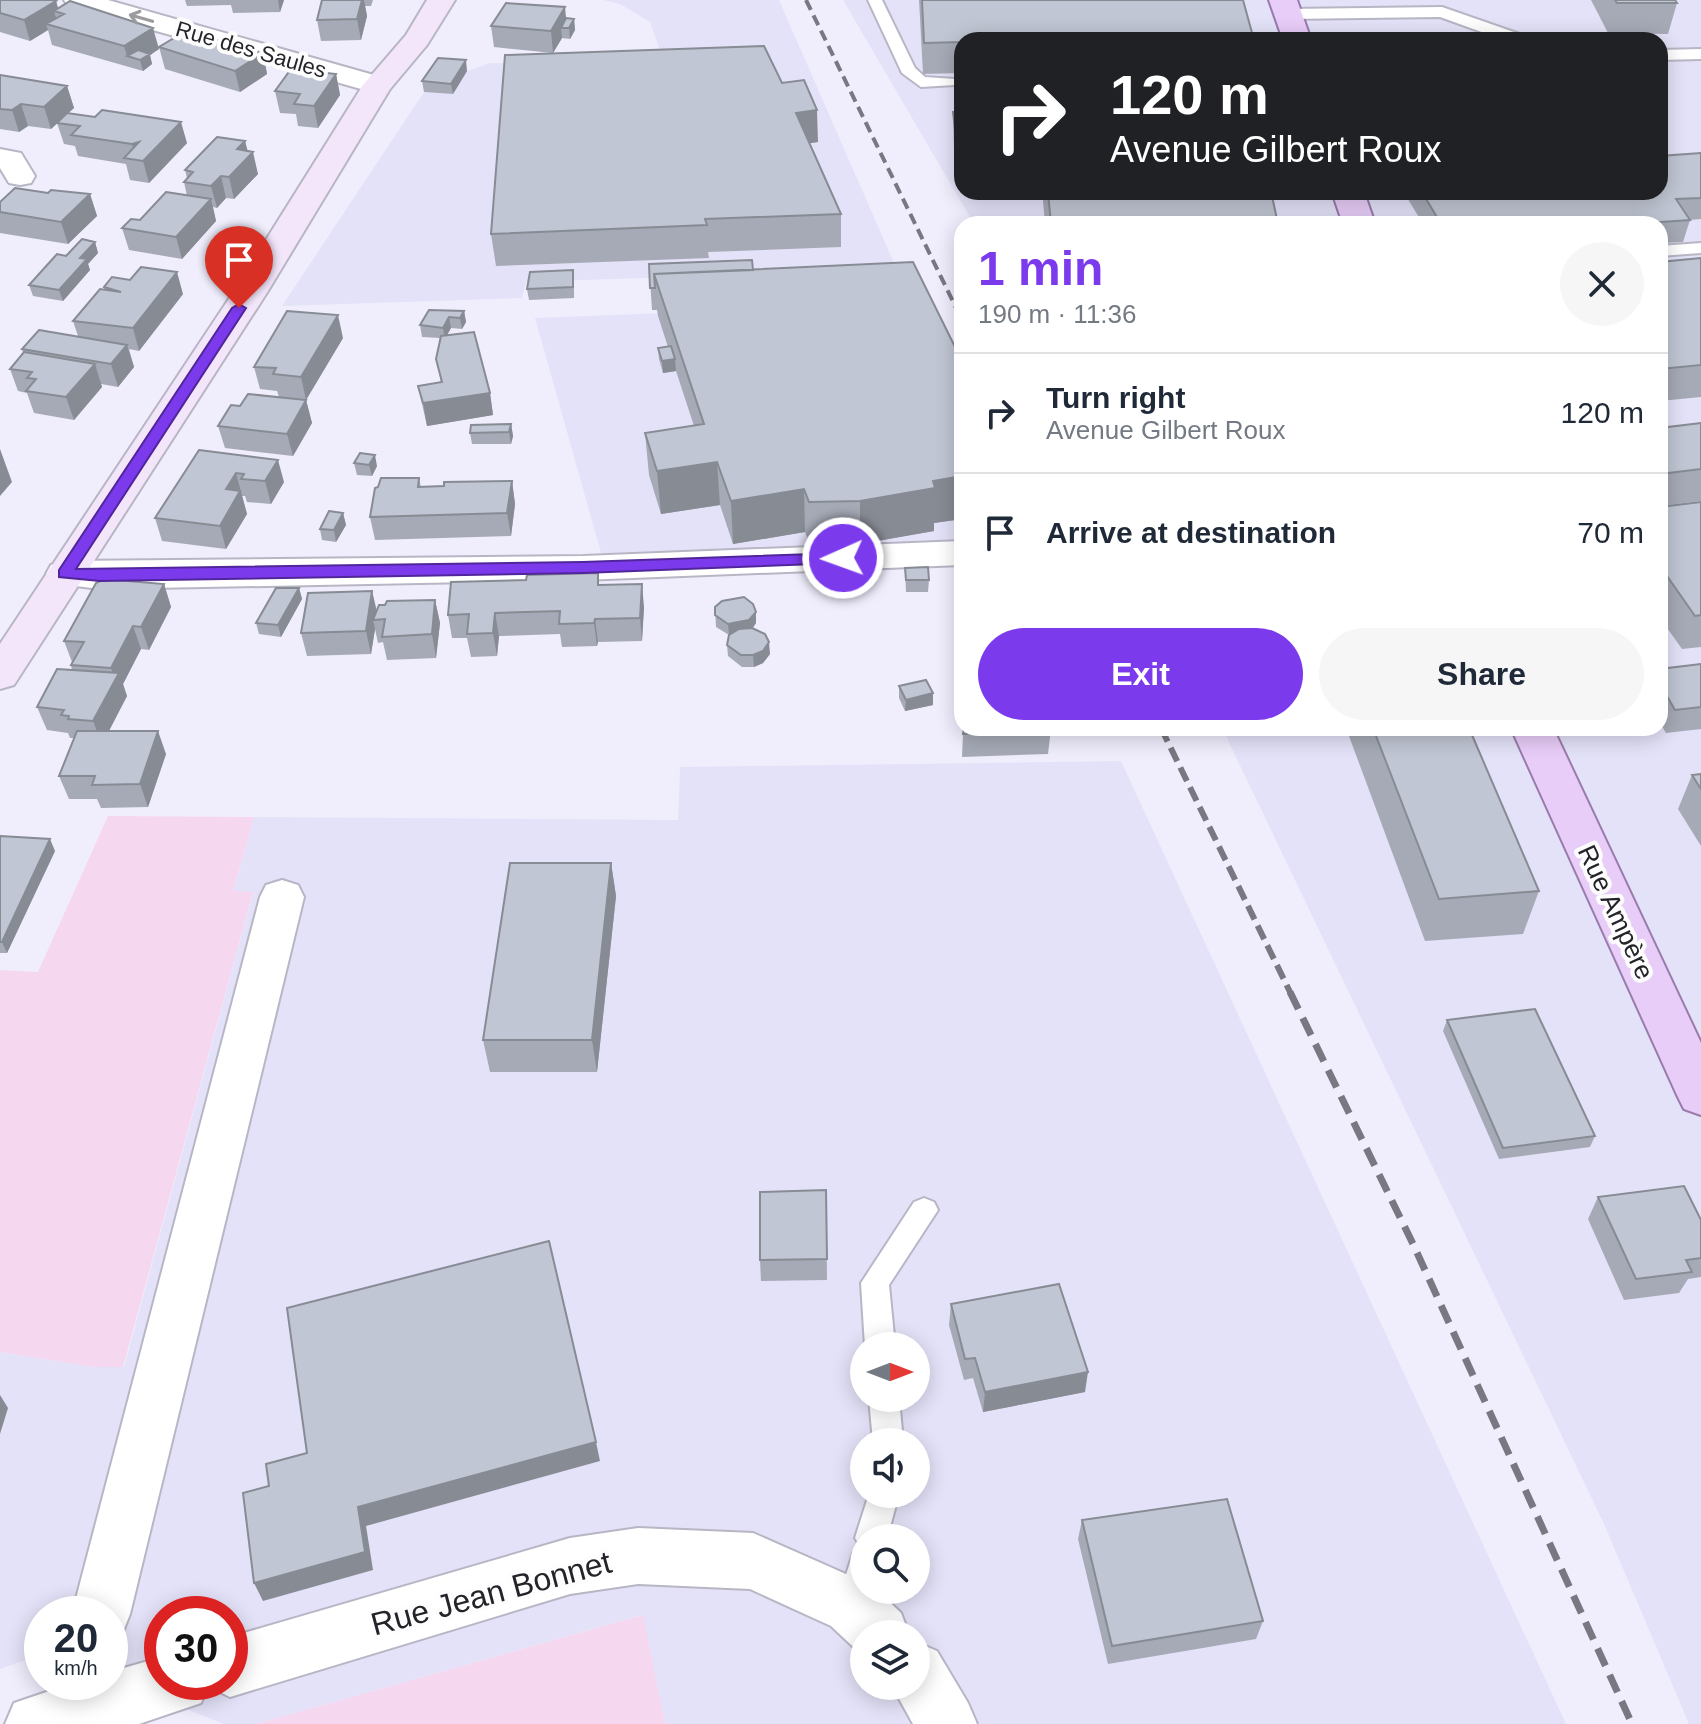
<!DOCTYPE html>
<meta charset="utf-8">
<style>
body{margin:0;font-family:Arial,sans-serif;background:#f6f6f7;color:#1f2937;height:100vh;display:flex;flex-direction:column;font-size:30px;white-space:nowrap}
*{box-sizing:border-box;margin:0}
p{font-size:26px;color:#747a83}
.icon{flex:none;width:44px;height:44px;fill:none;stroke:currentColor;stroke-width:2;stroke-linecap:round;stroke-linejoin:round}
.map{position:relative;flex:1;overflow:hidden}
.details{position:absolute;left:954px;top:216px;width:714px;height:520px;display:flex;flex-direction:column;background:#fff;border-radius:24px;box-shadow:0 4px 20px #0003}
.details>*{flex:none}
.top-card{position:absolute;left:954px;top:32px;width:714px;height:168px;border-radius:24px;box-shadow:0 4px 20px #0003;background:#202124;color:#fff;overflow:hidden}
.needle{width:52px;rotate:90deg}
.tools{position:absolute;left:850px;top:1332px;display:grid;gap:16px}
.tools a{display:grid;place-items:center;width:80px;height:80px;border-radius:50%;background:#fff;box-shadow:0 4px 20px #0003;font-size:40px}
.speed{position:absolute;left:24px;top:1596px;display:flex;gap:16px;font-size:40px;font-weight:700;text-align:center}
.speed>*{display:grid;place-content:center;width:104px;height:104px;border-radius:50%;background:#fff;box-shadow:0 4px 20px #0003;line-height:1}
.speed small{font-size:20px;font-weight:400}
.speed .limit{border:12px solid #d22;background:#fff;color:#111}
.pin{position:absolute;display:grid;place-items:center;width:68px;height:68px;color:#fff;margin:-82px -34px;border-radius:50% 50% 50% 0;rotate:-45deg;box-shadow:0 0 8px #0007}
.pin .icon{rotate:45deg}
.me{position:absolute;width:88px;margin:-44px;rotate:268deg;stroke-linejoin:round;filter:drop-shadow(0 0 6px #0008)}
.turn{display:flex;align-items:center;gap:28px;height:168px;padding:0 24px;font-size:36px}
.turn .icon{width:104px;height:104px;stroke-width:2.5}
.turn b{display:block;font-size:56px;line-height:68px}
.round{display:grid;place-items:center;flex:none;width:84px;height:84px;border-radius:42px;background:#f6f6f7}
.headline{display:flex;align-items:center;justify-content:space-between;height:136px;padding:0 24px}
h1{font-size:48px;font-weight:800;line-height:60px;color:#7c3aed}
.primary-button{display:flex;gap:16px;margin-top:auto;padding:16px 24px}
.primary-button a{flex:1;height:92px;border-radius:48px;background:#7c3aed;color:#fff;font-size:32px;font-weight:800;line-height:92px;text-align:center}
.primary-button a+a{background:#f6f6f7;color:#1f2937}
ul{padding:0;list-style:none}
li{display:flex;align-items:center;gap:24px;height:120px;padding:0 24px;border-top:2px solid #e0e1e3}
li div{flex:1}
li b{display:block;font-size:30px}
li em{font-style:normal}
.map>svg:first-child{display:block}
</style>
<div class="map">
<svg width="1701" height="1724" viewBox="0 0 1701 1724">
<rect width="100%" height="100%" fill="#f0eefd"/>
<path fill="#e4e2f8" fill-rule="evenodd" d="M603 0H779L912 304 962 402V553L605 567 535 318 771 309 767 274 526 282 522 298 282 306 424 92 453 94 467 71 490 63 664 62 650 22 620 4Z
M843 0H1701V1724H1689L1604 1524 1222 728H1660V224H974ZM962 40H1660V192H962Z
M1121 761 1566 1724H665L642 1615 256 1724H224L110 1679V1614H42V1654L0 1669V1352L94 1367H124L253 893 233 892 254 817 678 820 680 767ZM864 1346H916V1398H864ZM864 1442H916V1494H864ZM864 1538H916V1590H864ZM162 1614H230V1682H162ZM864 1634H916V1686H864Z"/>
<path fill="#f6d7f0" d="M108 816 254 817 233 891 253 892 123 1367H94L0 1352V970L38 972Z
M643 1615 665 1724H256Z"/>
<g fill="none" stroke-linecap="round" stroke-linejoin="round">
<defs>
<path id="service" d="M868 0H882L915 68 925 77 955 79V85L921 87 902 73Z
M1442 7 1537 40H1504L1440 17 1288 19 1280 14 1288 9Z
M1701 49V59L1660 60V50Z
M1701 243V253L1660 256V246Z
M924 1198 934 1202 938 1210 889 1285 895 1346H865L861 1283 914 1202Z
M869 1398H899L903 1442H873Z
M869 1494H899L887 1538H864V1590H872L863 1617 852 1622 841 1617 836 1606 853 1553 862 1549 855 1538Z"/>
<path id="minor" d="M64 0H108L388 79 393 85 388 91 378 94 368 91 68 6Z
M0 149 21 153 35 176 31 183 20 185 9 183 0 168Z
M962 541V565L583 580 100 589 51 583 46 574 51 565 65 561 583 556Z
M282 880 298 885 304 897 130 1614 122 1634 110 1639V1614H72L260 897 266 885Z
M638 1528 753 1533 864 1582V1590H877L901 1613 909 1634H864V1657L831 1626 750 1589 638 1584 570 1594 230 1697 208 1686 201 1703 139 1724H5L14 1703 76 1682H110V1672L162 1657V1682H230V1637L570 1538Z
M916 1642 937 1651 968 1703 977 1724H913L892 1686H916Z"/>
<path id="secondary" d="M427 0H455L427 45 390 89 268 291 14 685 0 689V644L234 291 363 85 406 35Z"/>
<path id="primary" d="M1269 0H1297L1311 40H1283Z
M1332 192H1364L1375 224H1343Z
M1511 728H1553L1701 1043V1115L1684 1109 1677 1095Z"/>
</defs>
<use href="#service" stroke="#b8b6c5" stroke-width="4"/>
<use href="#minor" stroke="#b8b6c5" stroke-width="4"/>
<use href="#secondary" stroke="#b8b6c5" stroke-width="4"/>
<use href="#primary" stroke="#997cac" stroke-width="4"/>
<use href="#service" fill="#fff" fill-rule="evenodd"/>
<use href="#minor" fill="#fff" fill-rule="evenodd"/>
<use href="#secondary" fill="#f3e6fb" fill-rule="evenodd"/>
<use href="#primary" fill="#e8cdf8" fill-rule="evenodd"/>
<path stroke="#797781" stroke-width="4" stroke-dasharray="11 6" stroke-linecap="butt" d="M806 0 962 320"/>
<path stroke="#797781" stroke-width="6" stroke-dasharray="15 7" stroke-linecap="butt" d="M1161 728 1291 994"/>
<path stroke="#797781" stroke-width="7" stroke-dasharray="19 10" stroke-linecap="butt" d="M1290 992 1414 1246 1632 1724"/>
</g>
<path fill="#a6aab6" d="M0 0 56 1 58 8 159 49 150 55 152 64 143 71 52 45 48 30 30 41 0 32Z
M185 0H284L280 12 233 13 231 5 187 6Z
M322 0H373L371 6H365L367 16 361 40 321 41 317 20Z
M919 0H1243L962 40V73L923 74Z
M1591 0H1675L1677 3 1668 34 1608 33Z
M566 18 574 19 575 30 570 39 562 38 553 53 494 47 491 26Z
M201 42 263 53 267 74 240 92 165 69 159 47Z
M467 71 453 94 424 92 422 81Z
M336 74 340 95 318 128 298 126 296 114 280 113 275 91Z
M0 75 67 86 74 108 68 113 187 143 149 183 130 180 126 164 78 156 75 146 64 144 57 123 51 129 28 126 19 132 0 129Z
M782 83 818 142 809 143 841 214V247L708 252 709 258 496 266 491 234Z
M953 112H962V150H954Z
M245 141 247 151 258 174 234 199 226 198 217 208 213 207 216 221 182 259 129 250 122 228 187 196 184 182 187 178 185 170Z
M1701 153V219L1690 220 1683 242 1660 243V224H1423L1406 196 1407 192H1660Z
M1044 192H1263L1265 197 1278 224H1045L1043 201Z
M90 194 97 216 68 244 0 233V202Z
M95 242 98 253 88 264 90 270 63 301 33 296 29 285Z
M1701 258V397L1660 401V262Z
M649 264 753 270 962 361V519L934 523V531L860 544 810 545 805 532 733 544 720 505 661 514 649 475 645 433 694 426 676 371 663 373 659 359 658 348 668 347 658 316 657 310H652Z
M574 282V298L529 300 527 289Z
M104 287 183 294 139 351 129 349 134 367 118 387 101 384 102 387 74 420 34 413 27 393 18 391 10 369 23 353 22 349 78 336 73 321 104 290Z
M464 311 466 322 462 329 451 328 447 335 490 393 493 415 427 426 418 386 441 382 436 359 440 338 422 337 420 325Z
M343 338 306 400 279 397 277 391 260 389 254 367Z
M306 400 312 423 293 456 225 448 218 426Z
M1701 423V501L1660 506V428Z
M511 424 513 436 511 444H472L470 433Z
M199 450 284 482 271 504 247 502 245 496H242L247 514 226 549 162 541 155 518Z
M354 463 377 466 372 476 357 475Z
M419 478 421 487 512 481 515 504 511 536 375 540 370 517Z
M1701 502V647L1682 649 1660 618V507Z
M343 513 346 525 336 542 322 540 320 529Z
M905 568 929 580 928 592H906Z
M598 573 599 585 644 607 642 641 598 642 597 646 562 647 560 634 499 636 497 656 471 657 467 638H452L448 615 526 580Z
M164 584 171 607 149 650 141 649 123 684 127 696 109 731 166 754 148 807 101 808 97 799H69L59 776 74 738H70L68 733 47 730 37 707 72 670 71 665 72 662 64 641Z
M299 588 302 599 281 637 259 634 256 623Z
M372 591 377 611 435 600 440 623 436 658 387 660 383 642 378 643 375 629 371 654 307 656 301 633Z
M715 607 756 612V623L753 628 770 654 763 663 754 667H742L728 656 727 645 729 635 716 627Z
M1701 664V729L1666 733 1660 723V669Z
M899 686 933 693V705L905 711 899 698Z
M1051 728 1048 754 962 757 963 734Z
M1257 728H1290L1258 730Z
M1346 728H1469L1539 891 1523 934 1425 941Z
M1701 774V846L1678 809 1692 775Z
M0 836 55 851 7 953H0Z
M611 863 616 896 597 1072H490L483 1040Z
M1447 1020 1595 1136 1590 1147 1499 1159 1443 1031Z
M826 1190 827 1280 761 1281 760 1260Z
M1598 1197 1701 1220V1277L1688 1279 1679 1293 1624 1300 1588 1219Z
M951 1304 1085 1392 983 1412 973 1378 964 1380 949 1325Z
M1082 1520 1263 1621 1256 1639 1108 1664 1078 1539Z"/>
<path fill="#878b94" d="M278 0H284L280 12Z
M362 0H364L367 16 361 40 357 19Z
M56 1 59 12 54 11 58 25 46 24 48 30 30 41 24 20Z
M565 7 567 28H561L562 38 553 53 551 31Z
M574 19 575 30 570 39 569 28Z
M153 28 159 49 150 55 152 64 143 71 140 60 127 56 124 46Z
M263 53 267 74 240 92 235 71Z
M466 60 467 71 453 94 451 84Z
M336 74 340 95 318 128 314 106Z
M67 86 74 108 51 129 44 107Z
M21 104 28 126 19 132 12 110Z
M817 110 818 142 797 145 796 113Z
M181 122 187 143 149 183 143 161 137 160 132 144Z
M245 141 249 156 253 152 258 174 234 199 229 177 237 149Z
M221 176 226 198 217 208 211 186Z
M90 194 97 216 68 244 61 222Z
M211 199 216 221 182 259 176 237Z
M95 242 98 253 88 264 90 270 63 301 59 290 80 258Z
M177 272 183 294 139 351 133 328Z
M464 311 466 322 462 329 460 318Z
M338 315 343 338 306 400 301 377Z
M449 317 451 328 445 339 443 328Z
M127 345 134 367 118 387 111 364Z
M675 359 676 371 663 373 662 361Z
M95 364 102 387 74 420 66 397Z
M490 393 493 415 427 426 423 403Z
M306 400 312 423 293 456 287 434Z
M511 424 513 436 511 444 509 432Z
M0 449 12 482 0 496Z
M375 455 377 466 372 476 369 465Z
M278 460 284 482 271 504 265 481Z
M717 462 720 505 661 514 657 471Z
M236 473 247 514 226 549 220 526 226 489Z
M962 476V519L934 523V531L860 544V501L933 481Z
M512 481 515 504 511 536 507 513Z
M804 489 805 532 733 544 731 501Z
M343 513 346 525 336 542 334 530Z
M164 584 171 607 149 650 141 627Z
M642 584 644 607 642 641 640 618Z
M299 588 302 599 281 637 278 625Z
M372 591 377 614 373 620 375 629 371 654 366 631Z
M435 600 440 623 436 658 432 634Z
M756 612V623L750 631 729 635 728 624Z
M495 613 499 636 497 656 493 633Z
M595 619 598 642 597 646 594 623Z
M133 626 141 649 123 684 127 696 102 744 93 721 115 681 111 668Z
M769 642 770 654 763 663 754 667 753 655Z
M933 693V705L905 711 906 700Z
M158 731 166 754 148 807 140 784Z
M50 839 55 851 7 953 2 942Z
M611 863 616 896 597 1072 592 1040Z
M1088 1372 1085 1392 983 1412 985 1392Z
M0 1395 8 1408 0 1434Z
M596 1442 600 1461 366 1526 373 1570 263 1601 254 1583 358 1507Z"/>
<path fill="#c1c6d4" stroke="#878b94" stroke-width="2" d="M0 0H52L56 1 24 20 0 13Z
M322 0H362L357 19 317 20Z
M922 0H1243L1254 40H962V42L924 43Z
M1615 0H1675L1677 3H1617Z
M70 1 153 28 124 46 46 24 64 14 54 11Z
M506 3 565 7 551 31 491 26Z
M566 18 574 19 569 28H561Z
M179 35 201 42 208 37 263 53 235 71 159 47Z
M764 46 782 83 804 80 817 110 796 113 841 214 705 219 707 225 491 234 505 55Z
M138 50 150 54 140 60 127 56Z
M438 58 466 60 451 84 422 81Z
M291 69 336 74 314 106 294 104 300 94 275 91Z
M0 75 67 86 44 107 21 104 12 110 0 109Z
M102 110 181 122 143 161 124 158 139 142 132 144 71 135 80 126 57 123 67 113 95 117Z
M953 112H962V129H955Z
M217 137 245 141 237 149 253 152 229 177 221 176 211 186 184 182 193 172 185 170Z
M1701 153V198L1676 199 1690 220 1632 224H1441L1422 192H1660V156Z
M15 188 48 193 51 190 90 194 61 222 0 212V202Z
M166 192 211 199 176 237 122 228 131 219 140 220Z
M1048 192H1263L1265 197 1272 196 1278 224H1051Z
M82 239 95 242 80 258 87 259 59 290 29 285 57 254 66 256Z
M1701 258V365L1660 369V262Z
M752 260 753 270 654 274 655 288H650L649 264Z
M913 262 962 361V476L933 481 935 488 860 501 809 502 804 489 731 501 717 462 657 471 645 433 704 424 654 274Z
M141 267 177 272 133 328 73 321 100 289 121 292 104 287 112 277 130 280Z
M573 270V287L527 289 530 272Z
M429 310 464 311 460 318 449 317 443 328 420 325Z
M287 311 338 315 301 377 273 374 276 368 254 367Z
M39 330 127 345 111 364 22 349Z
M474 332 490 393 423 403 418 386 442 382 436 359 441 336Z
M671 346 675 359 662 361 658 348Z
M24 352 95 364 66 397 26 391 36 379 27 378 32 372 10 369Z
M248 394 306 400 287 434 218 426 231 405 240 406Z
M1701 423V469L1660 474V428Z
M511 424 509 432 470 433 471 425Z
M199 450 278 460 265 481 241 479 244 474 236 473 226 489 240 491 220 526 155 518Z
M360 453 375 455 369 465 354 463Z
M381 478H419L418 487 444 486V482L512 481 507 513 370 517 375 488 378 487Z
M1701 502V615L1695 616 1660 566V507Z
M329 511 343 513 334 530 320 529Z
M928 567 929 580H906L905 568Z
M598 573V585L642 584 640 618 595 619 594 623 559 624 560 611 495 613 493 633 467 634 469 614 448 615 451 582 526 580 527 575Z
M104 579 164 584 141 627 133 626 111 668 71 665 84 642 64 641 96 583Z
M276 588H299L278 625 256 623Z
M372 591 366 631 301 633 308 593Z
M744 597 753 604 756 612 749 620 728 624 715 615V607L722 601Z
M435 600 432 634 382 637 385 619 373 620 379 605H385L387 601Z
M752 628 765 634 769 642 763 651 753 655H741L727 645 729 635 739 629Z
M1701 664V707L1675 710 1660 684V669Z
M57 669 119 673 93 721 68 719 69 716 61 715 64 710 37 707Z
M926 680 933 693 906 700 899 686Z
M964 728H1050V731L963 734Z
M1373 728H1469L1539 891 1439 899Z
M77 731H158L140 784 92 785 95 776H59Z
M1701 774V789L1692 775Z
M0 836 50 839 2 942H0Z
M510 863H611L592 1040H483Z
M1535 1009 1595 1136 1503 1148 1447 1020Z
M1684 1186 1701 1220V1258L1686 1260 1692 1272 1636 1279 1598 1197Z
M826 1190 827 1259 760 1260V1192Z
M549 1241 596 1442 358 1507 365 1552 254 1583 243 1493 269 1486 266 1464 307 1453 287 1308Z
M1059 1284 1088 1372 985 1392 975 1358 965 1359 951 1304Z
M1227 1499 1263 1621 1112 1646 1082 1520Z"/>
<defs><path id="oneway-shaft" d="M-6 0H5M1.5-3L5.5 0L1.5 3" fill="none" stroke-width="1.6" stroke-linecap="round" stroke-linejoin="round" transform="scale(2)"/></defs>
<use stroke="#9c9c9f" href="#oneway-shaft" transform="translate(141 18) rotate(-164)"/>
<path fill="#7c3aed" stroke="#51269a" stroke-width="2" d="M239 304 246 308 76 569 583 562 843 553 851 558 843 563 583 573 100 581 59 577V570L232 308Z"/>
<g text-anchor="middle" stroke-width="8" stroke-linejoin="round" paint-order="stroke">
<g font-size="22" fill="#242329" stroke="#fdfdfd">
<text transform="translate(251 49) rotate(16)" y="8">Rue des Saules</text>
</g>
<g font-size="26" fill="#242329" stroke="#fdfdfd">
<text transform="translate(1616 912) rotate(65)" y="9">Rue Ampère</text>
</g>
<g font-size="32" fill="#242329" stroke="#fdfdfd">
<text transform="translate(491 1593) rotate(-15)" y="11">Rue Jean Bonnet</text>
</g>
</g>
</svg>
<div class="tools">
<a><svg class="needle" viewBox="-14 -14 28 28"><path d="M0-13l5 13h-10z" fill="#e53935"/><path d="M0 13l5-13h-10z" fill="#747a83"/></svg></a>
<a><svg class="icon" aria-label="sound" viewBox="0 0 24 24"><path d="M4 9h4l5-4v14l-5-4H4zM17 9q2 3 0 6"/></svg></a>
<a><svg class="icon" aria-label="search" viewBox="0 0 24 24"><circle cx="10" cy="10" r="6"/><path d="M15 15l6 6"/></svg></a>
<a><svg class="icon" aria-label="layers" viewBox="0 0 24 24"><path d="M12 4l9 5-9 5-9-5zM3 14l9 5 9-5"/></svg></a>
</div>
<div class="speed"><div>20<small>km/h</small></div><div class="limit">30</div></div>
<div class="pin" style="left:239px;top:308px;background:#d93025"><svg class="icon" aria-label="arrive" viewBox="0 0 24 24"><path d="M6 21V4h12l-3 4 3 4H6"/></svg></div>
<svg class="me" style="left:843px;top:558px" viewBox="-20 -20 40 40"><circle r="17" fill="#7c3aed" stroke="#fff" stroke-width="3"/><path d="M0-11L8 9 0 5-8 9z" fill="#fff"/></svg>
<div class="top-card">
<div class="turn"><svg class="icon" aria-label="right" viewBox="0 0 24 24"><path d="M7 20v-9h11M14 6l5 5-5 5"/></svg><div><b>120 m</b>Avenue Gilbert Roux</div></div>
</div>
<section class="details">
<div class="headline"><div><h1>1 min</h1><p>190 m · 11:36</p></div><a class="round"><svg class="icon" aria-label="close" viewBox="0 0 24 24"><path d="M6 6l12 12M18 6L6 18"/></svg></a></div>
<ul>
<li><svg class="icon" aria-label="right" viewBox="0 0 24 24"><path d="M7 20v-9h11M14 6l5 5-5 5"/></svg><div><b>Turn right</b><p>Avenue Gilbert Roux</p></div><em>120 m</em></li>
<li><svg class="icon" aria-label="arrive" viewBox="0 0 24 24"><path d="M6 21V4h12l-3 4 3 4H6"/></svg><div><b>Arrive at destination</b></div><em>70 m</em></li>
</ul>
<div class="primary-button"><a>Exit</a><a>Share</a></div>
</section>
</div>
